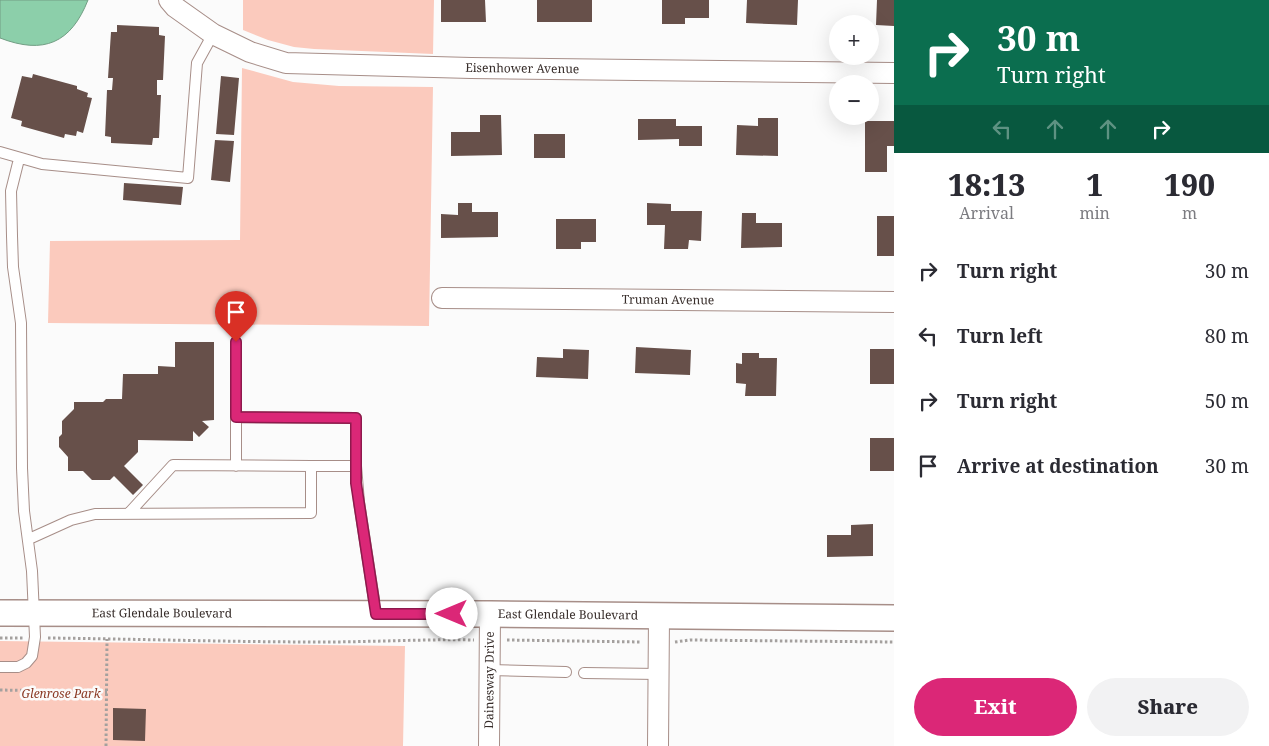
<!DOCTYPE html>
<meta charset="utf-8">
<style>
body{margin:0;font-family:"Noto Serif",serif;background:#f2f2f3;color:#2b2b33;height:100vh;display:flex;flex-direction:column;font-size:19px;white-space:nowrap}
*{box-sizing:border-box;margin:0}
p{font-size:16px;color:#7c7c81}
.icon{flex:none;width:28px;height:28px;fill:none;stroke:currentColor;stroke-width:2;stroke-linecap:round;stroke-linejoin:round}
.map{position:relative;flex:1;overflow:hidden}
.side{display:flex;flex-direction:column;background:#fff;width:375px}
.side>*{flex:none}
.banner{background:#0b6e4f;color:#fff;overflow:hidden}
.buttons{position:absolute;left:829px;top:15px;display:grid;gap:10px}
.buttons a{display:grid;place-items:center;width:50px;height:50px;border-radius:50%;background:#fff;box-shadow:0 5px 20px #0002;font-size:25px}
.pin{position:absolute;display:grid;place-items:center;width:42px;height:42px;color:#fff;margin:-51px -21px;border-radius:50% 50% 50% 0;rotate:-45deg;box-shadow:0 0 5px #0007}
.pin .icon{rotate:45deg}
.me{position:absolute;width:55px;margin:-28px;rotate:270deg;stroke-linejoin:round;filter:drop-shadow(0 0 4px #0008)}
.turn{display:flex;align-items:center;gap:18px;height:105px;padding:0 20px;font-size:22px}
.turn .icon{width:65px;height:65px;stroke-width:2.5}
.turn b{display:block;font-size:35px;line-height:42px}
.lanes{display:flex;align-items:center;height:48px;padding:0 20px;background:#0003;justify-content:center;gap:25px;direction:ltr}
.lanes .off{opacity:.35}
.eta{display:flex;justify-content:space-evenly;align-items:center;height:85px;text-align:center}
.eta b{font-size:30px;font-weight:800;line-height:35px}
.button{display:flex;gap:10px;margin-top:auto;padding:10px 20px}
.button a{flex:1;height:58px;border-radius:30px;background:#db2777;color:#fff;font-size:20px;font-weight:800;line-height:58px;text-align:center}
.button a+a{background:#f2f2f3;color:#2b2b33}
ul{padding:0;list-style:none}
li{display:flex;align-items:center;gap:15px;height:65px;padding:0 20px}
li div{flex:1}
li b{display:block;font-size:19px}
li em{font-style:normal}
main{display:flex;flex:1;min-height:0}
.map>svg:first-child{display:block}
</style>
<main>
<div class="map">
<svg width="894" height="746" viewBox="0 0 894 746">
<rect width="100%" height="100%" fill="#fbfbfb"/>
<path fill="#fbcabd" d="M243 0H434L433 54 314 49 294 47 268 40 243 30Z
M242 68 293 82 339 86 433 87 429 326 48 323 50 241 240 240Z
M0 641 405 646 403 746H0Z"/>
<path fill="#8ccfaa" stroke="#729e84" d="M0 0H88C71 43 44 55 0 38Z"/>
<path fill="#67504a" d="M441 0H485L486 22H441Z
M537 0H592V22H537Z
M662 0H709V18H685V24H662Z
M747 0H798L797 25 746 23Z
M877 0H894V26L876 25Z
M117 25 159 27V35L165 36 163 80H157V95H161L159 138H153L152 145 111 143V137L105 136 107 90H112L113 78H108L111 32H117Z
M33 74 77 86V89L88 93 87 97 92 98 83 133 77 131 76 136 65 134 64 138 21 126 22 121 11 118 22 76 32 78Z
M221 76 239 78 234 135 216 134Z
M480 115H501L502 155 451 156V132H480Z
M758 118H778V156L736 155 737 125 758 126Z
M638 119H676V126H702V146H679V139L638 140Z
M865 121H894V146H887V172H865Z
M534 134H565V158H534Z
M215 140 234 141 230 182 211 180Z
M124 183 183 187 181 205 123 200Z
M458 203H472V212H498V237L441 238V214L458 215Z
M647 203 671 204V211H702L701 241 689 240 688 249H664L665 225H647Z
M742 213H756V223H782V247L741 248Z
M877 216H894V256H877Z
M556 219H596V242H581V249H556Z
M175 342H214V420L202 421 209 427 199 437 193 431V441L138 440V452L124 466 143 485 133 495 114 476 110 480H92L83 471H68V457L59 447V437L62 434V421L74 409V402H103L106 399H122L123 374H158V366L175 367Z
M636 347 691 350 690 375 635 373Z
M563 349 589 350 588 379 536 377 537 357 563 358Z
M870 349H894V384H870Z
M742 353H759V358H777L776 396H745L746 384 736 383V363L742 364Z
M870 438H894V471H870Z
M873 524V556L827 557V535H851V525Z
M113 708 146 709 145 741 113 740Z"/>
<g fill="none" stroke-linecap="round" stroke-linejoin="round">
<defs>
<path id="service" d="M0 152 42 164 188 178 197 63 213 34
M236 342V466
M236 417 356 418V466
M129 513 173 465 311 466
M29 539 71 520 95 514 311 513V466H356L359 502 376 613
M0 667H18L26 663 32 656 35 637 32 571 24 511 22 468 21 323 13 267 12 236 11 191 19 159
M489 670 566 672
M584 673 659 674"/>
<g id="minor">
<path id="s1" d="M169 0 175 7 213 34 250 52 286 63 471 68 894 73"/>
<path id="s2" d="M442 298 894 302"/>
<path id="s3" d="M489 746 490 614"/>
<path d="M658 746 659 616"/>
</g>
<g id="tertiary">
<path id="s4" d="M0 613 490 614 894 618"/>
</g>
</defs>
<use href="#service" stroke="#a78e88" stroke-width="12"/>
<use href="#minor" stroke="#a78e88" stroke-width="22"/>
<use href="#tertiary" stroke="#a78e88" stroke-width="28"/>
<path stroke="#a4a09e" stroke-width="3" stroke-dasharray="2.5 2.5" stroke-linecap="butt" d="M0 638H24
M48 638C139 639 230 642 322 642 373 642 423 639 474 640
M507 640 641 642
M675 642 690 640 894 642
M0 690 107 692
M106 746 107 639"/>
<use href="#service" stroke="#fff" stroke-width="10"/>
<use href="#minor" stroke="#fff" stroke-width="20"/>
<use href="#tertiary" stroke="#fff" stroke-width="25"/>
</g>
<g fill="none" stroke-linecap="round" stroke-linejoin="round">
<defs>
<path id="route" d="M236 342V417L356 418V483L376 614H452"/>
</defs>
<use href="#route" stroke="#8e194d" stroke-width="12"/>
<use href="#route" stroke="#db2777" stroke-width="9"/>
</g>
<g text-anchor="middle" stroke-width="5" stroke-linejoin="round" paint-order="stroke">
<g font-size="12" fill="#372d2a" stroke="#fbfbfb">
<text dy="4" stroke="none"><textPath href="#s1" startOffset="371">Eisenhower Avenue</textPath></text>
<text dy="4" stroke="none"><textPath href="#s2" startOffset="226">Truman Avenue</textPath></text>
<text dy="4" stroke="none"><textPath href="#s4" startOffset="162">East Glendale Boulevard</textPath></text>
<text dy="4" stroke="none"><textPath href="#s4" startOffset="568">East Glendale Boulevard</textPath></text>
<text dy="4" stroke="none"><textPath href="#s3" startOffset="66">Dainesway Drive</textPath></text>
</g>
<g font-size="12" font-style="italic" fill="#8a3823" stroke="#fbfbfb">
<text x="61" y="698">Glenrose Park</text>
</g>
</g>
</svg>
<div class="buttons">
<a>+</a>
<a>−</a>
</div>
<div class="pin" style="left:236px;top:342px;background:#d93025"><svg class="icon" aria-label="arrive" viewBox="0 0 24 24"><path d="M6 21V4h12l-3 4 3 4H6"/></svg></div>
<svg class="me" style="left:452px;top:614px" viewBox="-20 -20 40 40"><circle r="19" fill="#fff"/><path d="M0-13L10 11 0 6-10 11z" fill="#db2777"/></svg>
</div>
<section class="side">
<div class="banner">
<div class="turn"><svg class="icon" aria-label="right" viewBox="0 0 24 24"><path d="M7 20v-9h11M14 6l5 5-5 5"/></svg><div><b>30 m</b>Turn right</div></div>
<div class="lanes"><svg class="icon off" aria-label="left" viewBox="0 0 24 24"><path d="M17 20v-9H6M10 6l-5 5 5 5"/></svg><svg class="icon off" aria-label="ahead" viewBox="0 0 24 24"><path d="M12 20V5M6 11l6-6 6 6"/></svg><svg class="icon off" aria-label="ahead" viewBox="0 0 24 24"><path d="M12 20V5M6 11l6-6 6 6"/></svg><svg class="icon" aria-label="right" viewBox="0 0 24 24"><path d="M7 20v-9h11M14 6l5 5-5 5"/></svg></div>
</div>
<div class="eta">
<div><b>18:13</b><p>Arrival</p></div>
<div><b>1</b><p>min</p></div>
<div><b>190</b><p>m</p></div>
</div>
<ul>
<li><svg class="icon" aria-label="right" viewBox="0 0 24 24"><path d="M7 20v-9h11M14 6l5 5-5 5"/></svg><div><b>Turn right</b></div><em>30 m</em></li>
<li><svg class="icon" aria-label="left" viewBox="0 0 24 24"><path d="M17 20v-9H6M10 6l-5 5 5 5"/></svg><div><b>Turn left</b></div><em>80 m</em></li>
<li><svg class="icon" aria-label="right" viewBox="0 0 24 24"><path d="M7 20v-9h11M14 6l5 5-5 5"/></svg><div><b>Turn right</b></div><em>50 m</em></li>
<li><svg class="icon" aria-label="arrive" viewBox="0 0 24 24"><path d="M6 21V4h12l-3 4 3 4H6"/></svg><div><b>Arrive at destination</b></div><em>30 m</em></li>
</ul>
<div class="button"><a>Exit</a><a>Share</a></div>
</section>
</main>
